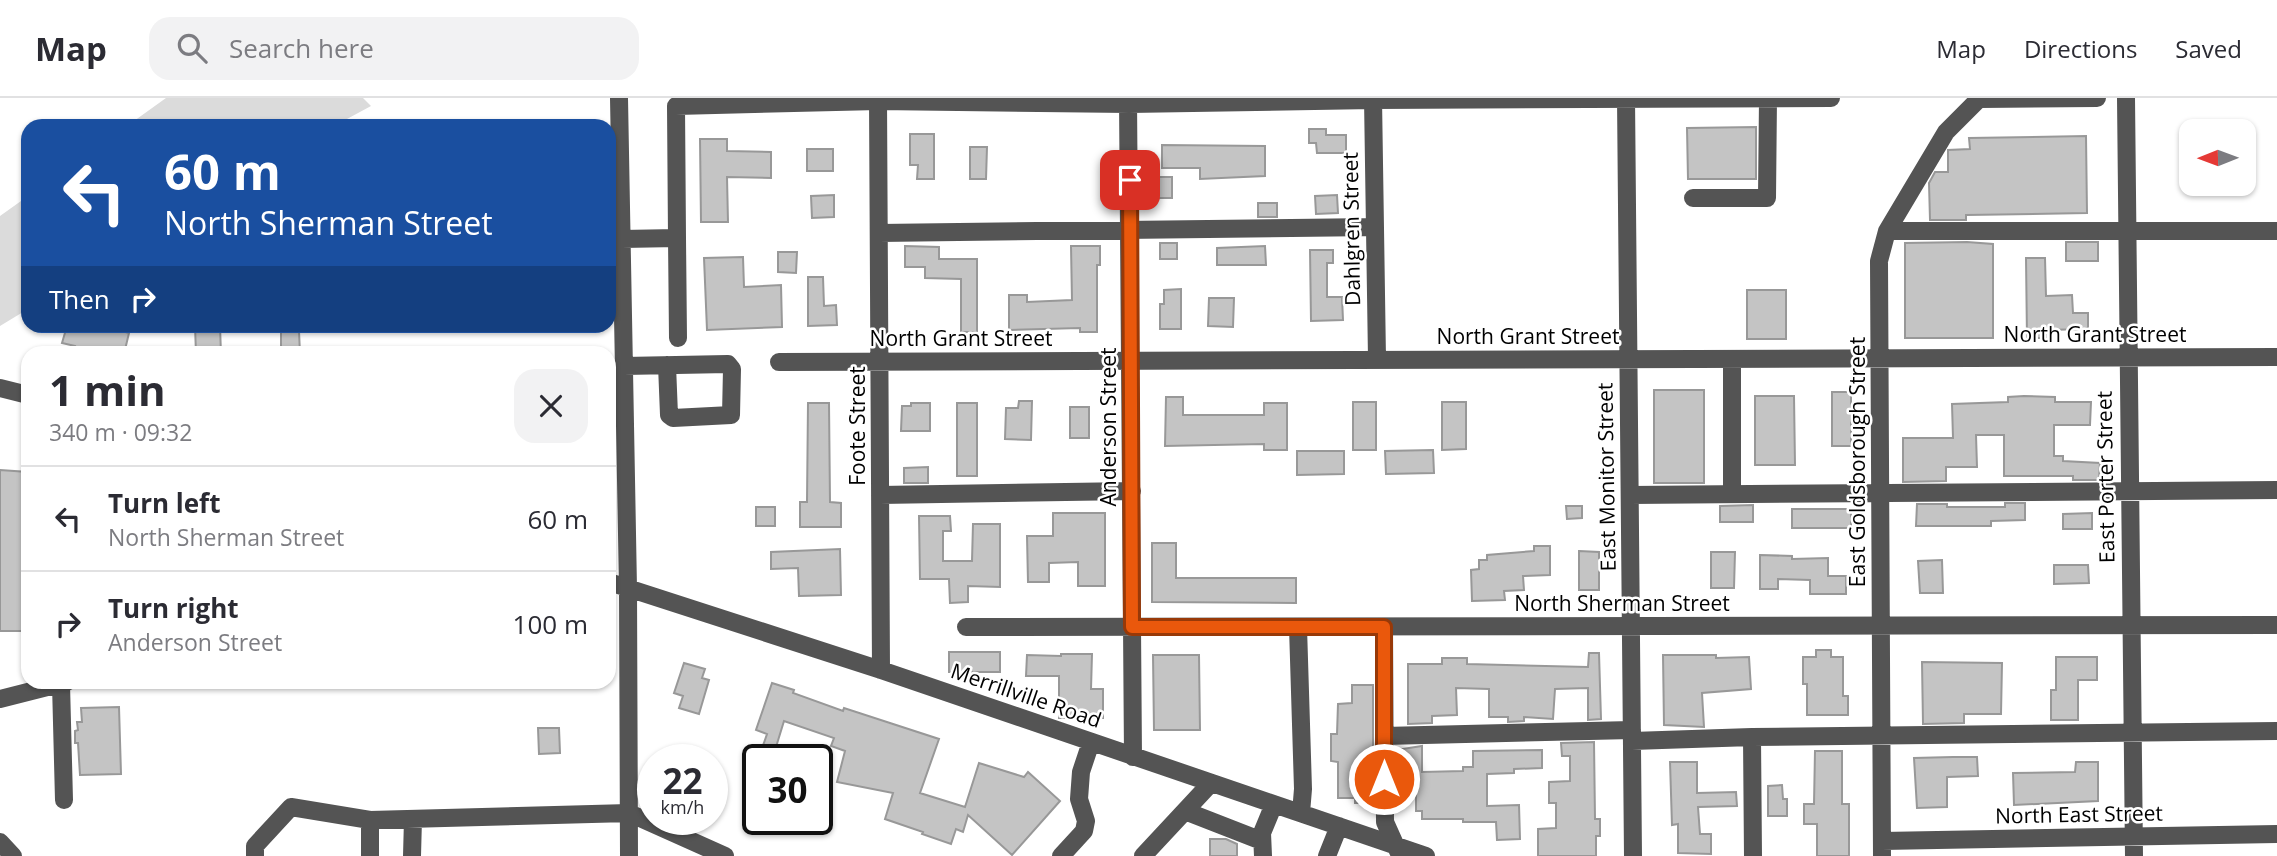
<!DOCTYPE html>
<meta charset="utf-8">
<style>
body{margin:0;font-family:"Open Sans",sans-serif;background:#f2f2f3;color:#2b2b33;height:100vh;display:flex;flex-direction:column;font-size:26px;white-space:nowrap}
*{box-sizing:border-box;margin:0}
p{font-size:23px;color:#7c7c81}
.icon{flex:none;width:38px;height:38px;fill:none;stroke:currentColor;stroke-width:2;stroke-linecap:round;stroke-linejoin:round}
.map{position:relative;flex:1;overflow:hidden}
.side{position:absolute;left:21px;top:248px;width:595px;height:343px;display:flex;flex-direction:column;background:#fff;border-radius:21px;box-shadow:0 2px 5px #0004}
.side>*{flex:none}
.hud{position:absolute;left:21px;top:21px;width:595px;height:214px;border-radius:21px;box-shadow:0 2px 5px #0004;background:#1a4fa0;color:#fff;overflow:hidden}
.needle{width:46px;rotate:269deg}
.buttons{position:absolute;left:2179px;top:21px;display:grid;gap:14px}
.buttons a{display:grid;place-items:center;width:77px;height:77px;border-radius:14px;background:#fff;box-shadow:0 2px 5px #0004;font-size:35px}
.speed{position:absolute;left:637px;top:646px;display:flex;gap:14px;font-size:35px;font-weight:700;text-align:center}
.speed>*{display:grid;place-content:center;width:91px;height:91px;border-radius:50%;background:#fff;box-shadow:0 2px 5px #0004;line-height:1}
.speed small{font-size:18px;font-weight:400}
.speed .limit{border:4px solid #111;border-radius:10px;background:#fff;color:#111}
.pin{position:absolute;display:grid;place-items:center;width:60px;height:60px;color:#fff;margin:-30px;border-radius:14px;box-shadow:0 4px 10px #0006}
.me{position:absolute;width:77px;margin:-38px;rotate:0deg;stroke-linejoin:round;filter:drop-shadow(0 0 5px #0008)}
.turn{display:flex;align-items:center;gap:24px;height:147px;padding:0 28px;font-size:32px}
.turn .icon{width:91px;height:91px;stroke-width:2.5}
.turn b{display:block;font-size:49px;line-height:60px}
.then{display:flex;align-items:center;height:66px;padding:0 28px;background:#0003;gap:14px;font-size:26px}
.round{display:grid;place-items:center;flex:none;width:74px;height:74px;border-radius:21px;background:#f2f2f3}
.headline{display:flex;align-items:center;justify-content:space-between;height:119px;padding:0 28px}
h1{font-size:42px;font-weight:700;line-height:52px}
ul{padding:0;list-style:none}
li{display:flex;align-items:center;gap:21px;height:105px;padding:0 28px;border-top:2px solid #e1e1e2}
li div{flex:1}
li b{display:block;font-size:26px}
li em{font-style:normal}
header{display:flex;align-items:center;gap:42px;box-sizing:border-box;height:98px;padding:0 35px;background:#fff;border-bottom:2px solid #e1e1e2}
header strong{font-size:33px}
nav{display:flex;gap:38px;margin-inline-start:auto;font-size:24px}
.search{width:490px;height:63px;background:#f2f2f3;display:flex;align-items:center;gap:18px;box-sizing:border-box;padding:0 24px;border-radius:21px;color:#7c7c81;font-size:26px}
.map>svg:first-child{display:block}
</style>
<header>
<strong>Map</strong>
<div class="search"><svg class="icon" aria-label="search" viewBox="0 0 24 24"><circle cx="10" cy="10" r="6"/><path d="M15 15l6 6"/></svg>Search here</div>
<nav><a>Map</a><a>Directions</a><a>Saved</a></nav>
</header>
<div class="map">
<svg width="2277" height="758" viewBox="0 0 2277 758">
<rect width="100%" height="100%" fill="#fff"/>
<path fill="#dbdbdb" d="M166 0H363L371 8 334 28H127Z
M28 98V211L0 228V118Z"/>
<path fill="#c4c4c4" stroke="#989898" stroke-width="2" d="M1756 29V81H1688L1687 30Z
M1309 31H1326V37H1346V55H1317L1316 45H1309Z
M910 36H934V81H917L918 67H910Z
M2086 38 2087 115 1966 117V122H1930L1929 85 1935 74H1948V52L1970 51 1969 40Z
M700 41H727V53L771 54V80L727 79 728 124H701Z
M1162 47 1265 48V78L1200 81V70H1162Z
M970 49H987L986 81H970Z
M807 51H833V73H807Z
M1153 79H1172V100H1153Z
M834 97V119L812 120 811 98Z
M1337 97 1338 115 1316 116 1315 98Z
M1258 105H1277V119H1258Z
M1967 144 1993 146V240H1905V145Z
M2066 144H2098V163H2066Z
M1160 145H1177V161H1160Z
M905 148 939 149V161H977V234H961V181L925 180V169H905Z
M1071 148H1100V167H1097V234H1080V230L1009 232V197H1027V204L1072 202Z
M1265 148 1266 167H1217V150Z
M1310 152H1333V165H1327V199H1342L1343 222 1311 223Z
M778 154H797L796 175 778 174Z
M743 159 744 189 781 187 782 229 707 232 704 160Z
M2026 160H2045L2046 198 2072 197 2073 215H2088V231L2046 232V240H2027Z
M808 179H823L824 208 836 207 837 227 808 228Z
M1181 191V231H1160V206H1164V192Z
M1747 192H1786V241H1747Z
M1209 200H1234L1233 229 1208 228Z
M67 228H104L129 235 124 256H73L75 248 62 245Z
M195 228H220L221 256H196Z
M281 233H299L300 256H281Z
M1654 292H1704V385H1654Z
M1832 294H1851V348H1832Z
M1755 298H1794L1795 367H1755Z
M2024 298 2055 299V304H2091L2090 327H2054V358H2063V363L2100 365 2099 382H2073V378H2004V337H1976L1977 369H1946V383L1903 384V340H1953L1952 306 2008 304V299Z
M1166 299H1183V317H1264V305H1287V352H1264V346L1165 348Z
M1019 303H1032L1031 342 1005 341 1006 310H1018Z
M1353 304H1376V352H1353Z
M1442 304H1466V351L1442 352Z
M808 305H829L830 404 841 405V429H800V404H807Z
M911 305H930V333H901L902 308H911Z
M957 305H977V378H957Z
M1070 309H1089V340H1070Z
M1433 352 1434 375 1386 376 1385 353Z
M1297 353H1344V376L1297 377Z
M928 369V385H904V370Z
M0 372 28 374V533H0Z
M2005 405H2025V422L1991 423V428H1916L1917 406H1947V409H2005Z
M1753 407V424H1720V408Z
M1566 408H1582V420L1567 421Z
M756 409H775V428H756Z
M1792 411H1851V430H1792Z
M1053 415H1105V488H1078V464L1049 465V484H1028L1027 438H1053Z
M2092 415V431H2063V416Z
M919 418H950L951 433H943V463H972L973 426H1000V489L968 488V504L950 505 949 481H920Z
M1152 445H1176V480H1296V505L1152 504Z
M1534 448H1550V477L1523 478 1524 492 1504 493 1505 502 1472 503 1471 472 1479 471V462H1487V457L1534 453Z
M840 451 841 497 799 498 798 470 771 471V454Z
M1579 453 1599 454V492H1579Z
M1711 454H1735L1734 490H1711Z
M1760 457 1792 458V461L1828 460V478H1846V496H1810V482L1778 481V491H1760Z
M1942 462 1943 495H1920L1918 463Z
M2054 467H2088L2089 485 2054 486Z
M1816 552H1831V559H1843V598H1848V617H1807V586H1803V559H1816Z
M949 554H1000V574H949Z
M1589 555H1599L1601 621 1588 622V590L1555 591 1553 621 1524 619V623L1508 624V619H1489V591L1456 590 1457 617 1432 618V625L1408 626V566H1442V560H1467V566L1588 569Z
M1061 556H1092L1091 591H1103V620H1059V578H1026L1027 557 1061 558Z
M1153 557H1199L1200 632H1154Z
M1663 557H1716V560L1749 559 1751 591 1702 595 1704 629 1664 627Z
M2056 559H2097V582H2078V622H2051V592H2056Z
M1922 564 2002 565 2001 616H1964V625L1923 626Z
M684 565 705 571 702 580 709 582 699 616 679 610 683 598 674 595Z
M772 585 794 592 793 595 843 613 844 610 939 641 920 695 965 709 979 665 1024 679 1028 674 1060 703 1012 757 968 717 963 734 956 731 951 746 922 736 923 734 885 721 893 695 837 684 845 653 831 648 834 640 784 623 772 662H758L767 636 756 632Z
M1352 587H1373V705H1355V700H1338V664L1331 663V636H1337L1338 606 1352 605Z
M119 609 121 676 80 677 78 645H75V633L78 632 77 624H82L81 610Z
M538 630H559L560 655 539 656Z
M1594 644 1595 721H1600V738H1596V758H1538V731L1556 730V705H1549V684L1570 683V658H1562L1561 645Z
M1422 648V674L1463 673V669H1473V653L1542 652V670L1514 671V675L1487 676V708L1519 707 1520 741 1497 742 1496 724H1463V721H1422V713H1416V677H1402V651Z
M1815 653H1842V706H1849V758H1817V726H1804V706H1814Z
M1953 659H1977L1978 678 1947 679V709L1917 710 1914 660Z
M1670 664H1697V695L1736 694 1737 708 1698 709 1700 736H1711V756L1678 755V726L1672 727Z
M2076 664H2098V703L2014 707 2013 675 2075 674Z
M1782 687 1783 701H1787V718H1768V688Z
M1210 741H1226L1237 746V758H1210Z"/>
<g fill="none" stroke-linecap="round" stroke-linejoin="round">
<path stroke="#545454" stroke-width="18" d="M619 0 628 490 629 758
M878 0 881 572
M1128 0 1133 659
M1373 0 1377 261
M1626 0 1633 758
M2126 0 2134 758
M1693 100H1767L1768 0
M1887 133H2277
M879 135 1375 129
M677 140 676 8 878 3 1129 6 1373 2 1831 0
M622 141 677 140 678 240
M779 264 2277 259
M624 268 728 266 732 271 731 317 673 320 669 317 667 267
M0 290 28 297
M1732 396V261
M880 397 1132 393
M1630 397 2277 392
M609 484 881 572 1426 758
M966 529 2277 527
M1298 529 1303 691 1301 715
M1384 529 1385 724 1398 753
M61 586 64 702
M0 601 67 584
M1384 638 1632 632
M1752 639 1753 758
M1632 643 1752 639 2277 633
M1185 713 1262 743
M370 722V758
M1882 743 2277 736
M0 744 13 758
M255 758V748L291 709 370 722 629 715 725 758
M412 758 413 721
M1061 758 1084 733 1086 723 1079 701 1081 674 1091 644
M1143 758 1211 685
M1263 758 1262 735 1274 706
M1327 758 1339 728
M1882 758 1879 163 1887 133 1946 34 1979 1 2097 0"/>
</g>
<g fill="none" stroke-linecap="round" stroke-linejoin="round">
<defs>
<path id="route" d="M1130 82 1132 529H1384V681"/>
</defs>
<use href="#route" stroke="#983908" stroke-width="18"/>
<use href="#route" stroke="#ea580c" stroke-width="12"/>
</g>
<g text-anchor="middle" stroke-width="5" stroke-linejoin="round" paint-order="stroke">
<g font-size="21" fill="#000" stroke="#fff">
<text transform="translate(1352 131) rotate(-91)" y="7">Dahlgren Street</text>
<text x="2095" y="244">North Grant Street</text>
<text x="1528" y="246">North Grant Street</text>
<text x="961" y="248">North Grant Street</text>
<text transform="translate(858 328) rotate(-90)" y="7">Foote Street</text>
<text transform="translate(1109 329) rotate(-90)" y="7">Anderson Street</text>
<text transform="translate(1858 364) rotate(-90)" y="7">East Goldsborough Street</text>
<text transform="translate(1607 379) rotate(-91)" y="7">East Monitor Street</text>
<text transform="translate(2106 379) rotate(-91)" y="7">East Porter Street</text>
<text x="1622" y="513">North Sherman Street</text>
<text transform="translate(1026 598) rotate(19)" y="7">Merrillville Road</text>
<text transform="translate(2079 717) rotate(-1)" y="7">North East Street</text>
</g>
</g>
</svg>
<div class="buttons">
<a><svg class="needle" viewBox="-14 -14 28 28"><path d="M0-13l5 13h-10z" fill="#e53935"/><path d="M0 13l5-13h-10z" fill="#7c7c81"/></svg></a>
</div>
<div class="speed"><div>22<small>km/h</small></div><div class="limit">30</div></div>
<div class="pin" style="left:1130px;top:82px;background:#d93025"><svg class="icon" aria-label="arrive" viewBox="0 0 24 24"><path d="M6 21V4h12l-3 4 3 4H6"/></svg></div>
<svg class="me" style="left:1384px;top:681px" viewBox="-20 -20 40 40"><circle r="17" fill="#ea580c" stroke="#fff" stroke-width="3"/><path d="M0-11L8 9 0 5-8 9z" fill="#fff"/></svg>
<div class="hud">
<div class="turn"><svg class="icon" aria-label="left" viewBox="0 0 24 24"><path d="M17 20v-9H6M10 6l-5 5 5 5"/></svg><div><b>60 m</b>North Sherman Street</div></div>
<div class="then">Then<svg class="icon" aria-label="right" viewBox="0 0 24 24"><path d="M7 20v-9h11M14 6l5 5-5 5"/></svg></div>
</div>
<section class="side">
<div class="headline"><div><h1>1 min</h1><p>340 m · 09:32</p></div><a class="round"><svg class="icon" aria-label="close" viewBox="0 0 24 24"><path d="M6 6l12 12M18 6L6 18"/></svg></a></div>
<ul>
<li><svg class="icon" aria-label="left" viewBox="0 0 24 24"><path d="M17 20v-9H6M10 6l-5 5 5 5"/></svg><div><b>Turn left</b><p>North Sherman Street</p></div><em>60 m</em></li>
<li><svg class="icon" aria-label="right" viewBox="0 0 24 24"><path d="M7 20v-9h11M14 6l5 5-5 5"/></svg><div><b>Turn right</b><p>Anderson Street</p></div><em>100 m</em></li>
</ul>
</section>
</div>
